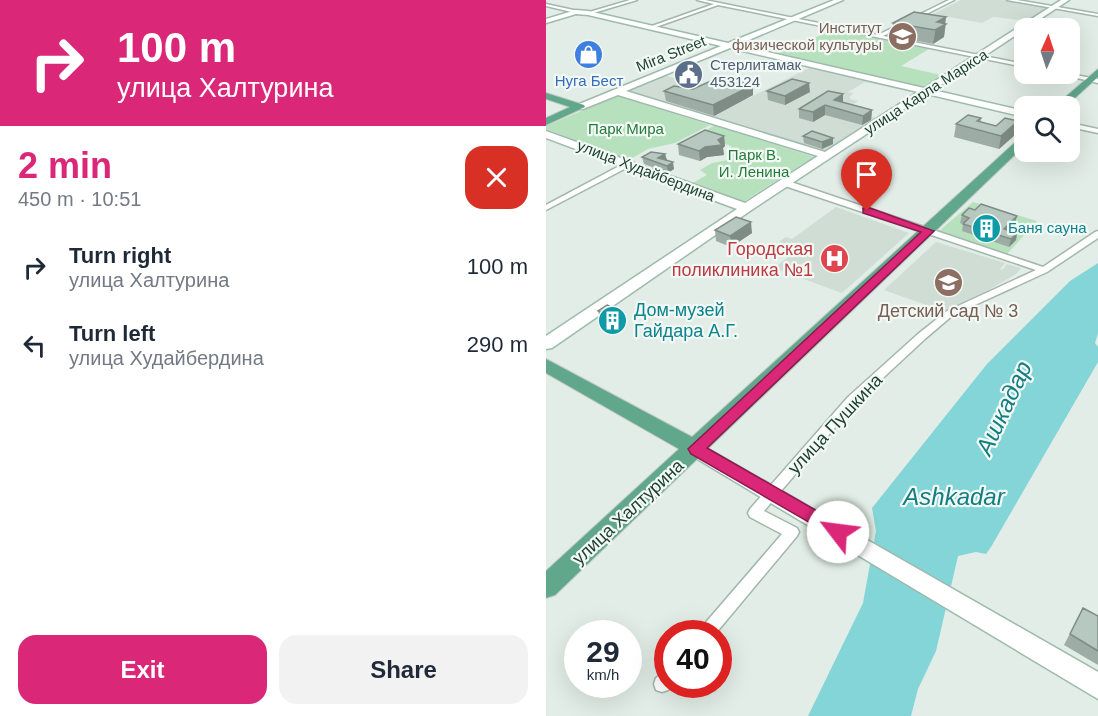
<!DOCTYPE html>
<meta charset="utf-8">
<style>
body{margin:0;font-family:Arial,sans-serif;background:#f2f2f3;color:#1f2937;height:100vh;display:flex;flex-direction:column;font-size:22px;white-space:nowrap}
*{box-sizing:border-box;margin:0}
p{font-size:20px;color:#747a83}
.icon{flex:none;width:33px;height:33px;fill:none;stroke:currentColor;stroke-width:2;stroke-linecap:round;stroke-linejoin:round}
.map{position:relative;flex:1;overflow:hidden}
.side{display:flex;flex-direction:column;background:#fff;width:546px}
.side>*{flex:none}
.guide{background:#db2777;color:#fff;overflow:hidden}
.needle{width:39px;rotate:3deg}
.tools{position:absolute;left:468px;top:18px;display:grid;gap:12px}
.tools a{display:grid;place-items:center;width:66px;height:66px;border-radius:12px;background:#fff;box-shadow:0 6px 24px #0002;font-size:30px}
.speed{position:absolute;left:18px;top:620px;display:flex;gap:12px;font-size:30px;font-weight:700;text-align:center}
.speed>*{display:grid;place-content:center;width:78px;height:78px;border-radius:50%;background:#fff;box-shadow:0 6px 24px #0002;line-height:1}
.speed small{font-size:15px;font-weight:400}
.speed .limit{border:9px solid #d22;background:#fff;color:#111}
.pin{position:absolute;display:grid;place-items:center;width:51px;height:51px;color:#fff;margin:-62px -26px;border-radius:50% 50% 50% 0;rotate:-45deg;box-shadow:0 0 6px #0007}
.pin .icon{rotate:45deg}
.me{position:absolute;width:66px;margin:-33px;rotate:300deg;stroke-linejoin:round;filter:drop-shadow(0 0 4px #0008)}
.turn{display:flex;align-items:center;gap:21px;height:126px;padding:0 18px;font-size:27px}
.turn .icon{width:78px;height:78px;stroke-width:2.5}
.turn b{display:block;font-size:42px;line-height:51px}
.round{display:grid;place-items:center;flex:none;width:63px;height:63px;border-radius:18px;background:#f2f2f3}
.overview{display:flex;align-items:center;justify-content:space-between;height:102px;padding:0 18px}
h1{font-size:36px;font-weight:600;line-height:45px;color:#db2777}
.primary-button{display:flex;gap:12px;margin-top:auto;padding:12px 18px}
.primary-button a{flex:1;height:69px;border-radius:18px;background:#db2777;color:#fff;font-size:24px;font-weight:600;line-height:69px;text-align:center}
.primary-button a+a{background:#f2f2f3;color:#1f2937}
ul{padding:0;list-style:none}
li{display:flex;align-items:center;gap:18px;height:78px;padding:0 18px}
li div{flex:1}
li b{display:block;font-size:22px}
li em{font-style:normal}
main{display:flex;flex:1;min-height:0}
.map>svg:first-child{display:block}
</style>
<main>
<section class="side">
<div class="guide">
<div class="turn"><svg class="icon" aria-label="right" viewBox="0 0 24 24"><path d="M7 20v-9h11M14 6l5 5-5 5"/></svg><div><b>100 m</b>улица Халтурина</div></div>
</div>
<div class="overview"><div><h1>2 min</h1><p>450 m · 10:51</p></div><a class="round" style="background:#d93025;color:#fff"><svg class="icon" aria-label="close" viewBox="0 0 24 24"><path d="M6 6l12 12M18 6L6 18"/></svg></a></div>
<ul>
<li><svg class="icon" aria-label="right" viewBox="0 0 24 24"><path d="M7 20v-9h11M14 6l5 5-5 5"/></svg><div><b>Turn right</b><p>улица Халтурина</p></div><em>100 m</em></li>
<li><svg class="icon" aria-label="left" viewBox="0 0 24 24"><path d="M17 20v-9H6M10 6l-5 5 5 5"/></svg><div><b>Turn left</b><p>улица Худайбердина</p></div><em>290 m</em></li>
</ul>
<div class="primary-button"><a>Exit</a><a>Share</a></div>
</section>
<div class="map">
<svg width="552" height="716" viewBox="0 0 552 716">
<rect width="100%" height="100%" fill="#e1ede6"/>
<path fill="#cfddd5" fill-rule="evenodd" d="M415 0H455L501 7 484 21 447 17 436 23 387 14Z
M267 66 374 91 278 152 78 91 117 75 201 99ZM319 82 367 92 368 93 330 118 299 110 312 101 304 99V96L308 93 302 92Z
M290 207 363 233 296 293 228 268 252 249 233 242 240 237 246 239Z
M390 242 459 263 454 269 456 270 461 264 475 268 470 274 439 292 397 311 338 290Z"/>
<path fill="#b7e1bd" d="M287 30 383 49 355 66 395 75 375 88 230 54Z
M71 96 164 125 129 143 102 149 83 160 0 129V126Z
M169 125 268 157 192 205 141 186 161 175 154 170 166 163 182 160 185 154V146L160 137 157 132Z
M427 202 491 221 461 254 393 231Z"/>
<path fill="#83d5d8" d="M552 263V333L549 343 552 347V362L445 547 440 554 430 552 412 556 390 651 372 689 365 716H262L317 603 330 531 326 508 441 364 524 281Z"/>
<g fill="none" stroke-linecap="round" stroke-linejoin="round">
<defs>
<path id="street" d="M84 0H91L44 14 40 13Z
M151 0H159L332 35 403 0H408L337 36 478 64V67L172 5 107 28 103 27 168 4Z
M461 0H471L552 14V16Z
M0 4 32 11V12L30 13 0 6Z
M514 74H523L552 79V83Z
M524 123 552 129V133L524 127Z
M79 163 86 165 0 210V205Z
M236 181H242L497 267 549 232 552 231V238L501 272 407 315 380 338 310 403 218 511 251 528 253 532 251 536 170 633H152L155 628 236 534 204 517 202 513 204 509 302 397 372 334 401 311 490 270 236 185Z
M122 670V684H127L122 690 116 692 110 690 108 684 110 678Z"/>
<path id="secondary" d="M288 0H297L191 45 378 88 515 0H523L387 90 478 111V117L381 94 204 211 6 348 0 349V336L191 209 0 138V131L199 203 272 156 72 95 37 109H31V105L175 46 42 15 30 14 0 23V19L30 10 42 11 182 43ZM184 48 372 92 279 152 80 91Z
M150 442 552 672V699L143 454 141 449 143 444Z"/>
<path id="primary" d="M552 69V77L520 106H509Z
M0 93 38 105 39 107 0 125V118L24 107 0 99Z
M478 137V146L9 595 0 598V571L133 449 0 373V359L146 437 474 138Z"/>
</defs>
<use href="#street" stroke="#a3b6ad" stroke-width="3"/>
<use href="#secondary" stroke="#9ebaad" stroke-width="3"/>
<use href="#primary" stroke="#c0cac6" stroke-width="2"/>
<use href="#street" fill="#fff" fill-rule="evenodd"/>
<use href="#secondary" fill="#fff" fill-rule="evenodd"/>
<use href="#primary" fill="#61a78c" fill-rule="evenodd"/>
</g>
<path fill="#9daca4" d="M347 23 400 24 398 37 387 44 346 36Z
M147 89 207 95 168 116 120 101 118 91Z
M221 91 264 92 239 105 222 100Z
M297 102 326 110 325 120 316 125 279 115 267 122 253 118V109Z
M435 118V122L470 134 453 149 408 137 410 124Z
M178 136 179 146 177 148 178 155 161 157 154 161 133 155 132 144Z
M257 136 287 144 276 149 258 143Z
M119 154 121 160 128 169 122 173 98 164 96 157Z
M429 210 471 216 469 223 462 230 471 233 470 240 463 247 416 231 417 224 414 223 416 215Z
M169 230 206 233 185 247 170 241Z
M52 311 78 313 80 321 72 327 54 319Z
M537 608 552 616V665L518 645Z"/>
<path fill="#7f8c86" d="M400 17 398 37 387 44 391 22Z
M263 83 264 92 239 105V96Z
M207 85V95L168 116 167 105Z
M297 94V104L288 100Z
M279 105V115L267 122V112Z
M326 110 325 120 316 125 317 116Z
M472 121 470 134 453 149 455 136Z
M178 136 179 146 177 148 178 155 161 157 154 161 153 151Z
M287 138V144L276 149V142Z
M119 154 121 161 112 158Z
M127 162 128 169 122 173 121 166Z
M471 216 469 223 457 236 458 229Z
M205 222 206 233 185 247 184 236Z
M471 233 470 240 463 247 465 239Z
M78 313 80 321 72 327 69 319Z"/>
<path fill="#b6c8bf" stroke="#7f8c86" stroke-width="1.5" d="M368 12 400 17 391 22 400 24 389 30 347 23Z
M246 79 263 83 239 96 221 91Z
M167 80 185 85 192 81 207 85 167 105 118 91 128 86 147 89Z
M282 91 297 94 288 100 326 110 317 116 279 105 267 112 253 109Z
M422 115 435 118 431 121 450 126 459 118 472 121 455 136 410 124Z
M159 130 178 136 172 140 176 145 159 147 153 151 132 144Z
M266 131 287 138 276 142 257 136Z
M105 152 119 154 112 158 127 162 121 166 96 157Z
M435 204 471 216 458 229 471 233 465 239 417 224 423 218 416 215 423 208 429 210Z
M190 217 205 222 184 236 169 230Z
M61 305 78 313 69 319 52 311Z
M537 608 552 616V651L524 634Z"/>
<path fill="#db2777" stroke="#8e194d" stroke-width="1.5" d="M317 208H324L388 231 161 448 299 527 301 532 299 537 292 539 145 454 142 449 375 232 317 213Z"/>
<defs>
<symbol id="university-disc" viewBox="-11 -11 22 22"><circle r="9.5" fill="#8d6e63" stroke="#f2f9f5"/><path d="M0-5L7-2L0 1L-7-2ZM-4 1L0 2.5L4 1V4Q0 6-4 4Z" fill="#fff"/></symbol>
<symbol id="shop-disc" viewBox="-11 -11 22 22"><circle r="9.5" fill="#3f7fe0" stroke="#f2f9f5"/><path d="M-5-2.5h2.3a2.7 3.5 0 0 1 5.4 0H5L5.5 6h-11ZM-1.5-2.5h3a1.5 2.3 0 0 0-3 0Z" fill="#fff"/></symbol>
<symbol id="civic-disc" viewBox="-11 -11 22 22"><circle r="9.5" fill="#5c6f8a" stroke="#f2f9f5"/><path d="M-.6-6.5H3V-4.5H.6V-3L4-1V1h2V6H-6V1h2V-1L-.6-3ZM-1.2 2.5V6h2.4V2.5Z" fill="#fff"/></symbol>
<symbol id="building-disc" viewBox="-11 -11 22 22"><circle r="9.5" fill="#0f9aa8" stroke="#f2f9f5"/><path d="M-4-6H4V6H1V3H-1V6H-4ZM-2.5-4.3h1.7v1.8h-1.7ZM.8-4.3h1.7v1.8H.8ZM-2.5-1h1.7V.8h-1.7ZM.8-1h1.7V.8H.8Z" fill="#fff"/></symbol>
<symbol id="hospital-disc" viewBox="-11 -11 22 22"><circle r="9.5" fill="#e0444e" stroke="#f2f9f5"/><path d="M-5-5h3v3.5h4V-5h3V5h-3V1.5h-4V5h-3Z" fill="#fff"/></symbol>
<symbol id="school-disc" viewBox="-11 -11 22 22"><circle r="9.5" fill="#8d6e63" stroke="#f2f9f5"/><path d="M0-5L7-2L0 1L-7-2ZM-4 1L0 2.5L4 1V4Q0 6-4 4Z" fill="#fff"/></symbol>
</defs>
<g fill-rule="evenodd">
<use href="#university-disc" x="340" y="20" width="33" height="33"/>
<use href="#shop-disc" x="26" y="38" width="33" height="33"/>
<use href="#civic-disc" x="126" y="58" width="33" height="33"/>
<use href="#building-disc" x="424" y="212" width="33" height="33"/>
<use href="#hospital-disc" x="272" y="242" width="33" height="33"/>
<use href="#school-disc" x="386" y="266" width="33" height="33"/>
<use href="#building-disc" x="50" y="304" width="33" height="33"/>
</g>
<g text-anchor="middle" stroke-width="4.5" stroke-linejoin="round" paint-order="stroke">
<g font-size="15" fill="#785e54" stroke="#f2f9f5" text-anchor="end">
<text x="336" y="33">Институт<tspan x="336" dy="17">физической культуры</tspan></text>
</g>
<g font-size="15" fill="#1f4033" stroke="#f2f9f5">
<text transform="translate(125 54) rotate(-22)" y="5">Mira Street</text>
<text transform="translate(380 92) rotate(-33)" y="5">улица Карла Маркса</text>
<text transform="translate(100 171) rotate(21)" y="5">улица Худайбердина</text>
</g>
<g font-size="15" fill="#4e5e75" stroke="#f2f9f5" text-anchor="start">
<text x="164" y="70">Стерлитамак<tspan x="164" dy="17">453124</tspan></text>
</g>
<g font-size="15" fill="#366cbe" stroke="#f2f9f5">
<text x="43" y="86">Нуга Бест</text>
</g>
<g font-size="15" fill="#257b3c" stroke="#f2f9f5">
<text x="80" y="134">Парк Мира</text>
<text x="208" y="160">Парк В.<tspan x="208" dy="17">И. Ленина</tspan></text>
</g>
<g font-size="15" fill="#0d838f" stroke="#f2f9f5" text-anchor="start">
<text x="462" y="233">Баня сауна</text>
</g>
<g font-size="18" fill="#be3a42" stroke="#f2f9f5" text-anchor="end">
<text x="267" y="255">Городская<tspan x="267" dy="21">поликлиника №1</tspan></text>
</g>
<g font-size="18" fill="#0d838f" stroke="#f2f9f5" text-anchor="start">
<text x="88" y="316">Дом-музей<tspan x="88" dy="21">Гайдара А.Г.</tspan></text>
</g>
<g font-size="18" fill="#785e54" stroke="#f2f9f5">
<text x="402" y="317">Детский сад № 3</text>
</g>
<g font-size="18" fill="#1f4033" stroke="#f2f9f5">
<text transform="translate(289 424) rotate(-47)" y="6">улица Пушкина</text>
<text transform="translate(82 512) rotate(-43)" y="6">улица Халтурина</text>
</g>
<g font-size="24" font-style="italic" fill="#137d82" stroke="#f2f9f5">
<text transform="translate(458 408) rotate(-65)" y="8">Ашкадар</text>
<text x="408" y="505">Ashkadar</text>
</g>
</g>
</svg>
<div class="tools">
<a><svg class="needle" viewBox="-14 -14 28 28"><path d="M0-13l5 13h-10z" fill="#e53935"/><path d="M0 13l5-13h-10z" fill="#747a83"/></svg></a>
<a><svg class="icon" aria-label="search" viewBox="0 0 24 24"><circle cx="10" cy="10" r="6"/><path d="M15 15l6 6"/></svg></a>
</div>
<div class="speed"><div>29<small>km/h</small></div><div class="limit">40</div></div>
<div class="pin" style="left:321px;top:211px;background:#d93025"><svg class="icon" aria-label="arrive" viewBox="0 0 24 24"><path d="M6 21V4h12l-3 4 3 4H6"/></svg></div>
<svg class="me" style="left:292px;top:532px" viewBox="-20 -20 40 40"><circle r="19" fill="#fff"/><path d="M0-13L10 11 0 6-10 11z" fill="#db2777"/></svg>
</div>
</main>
